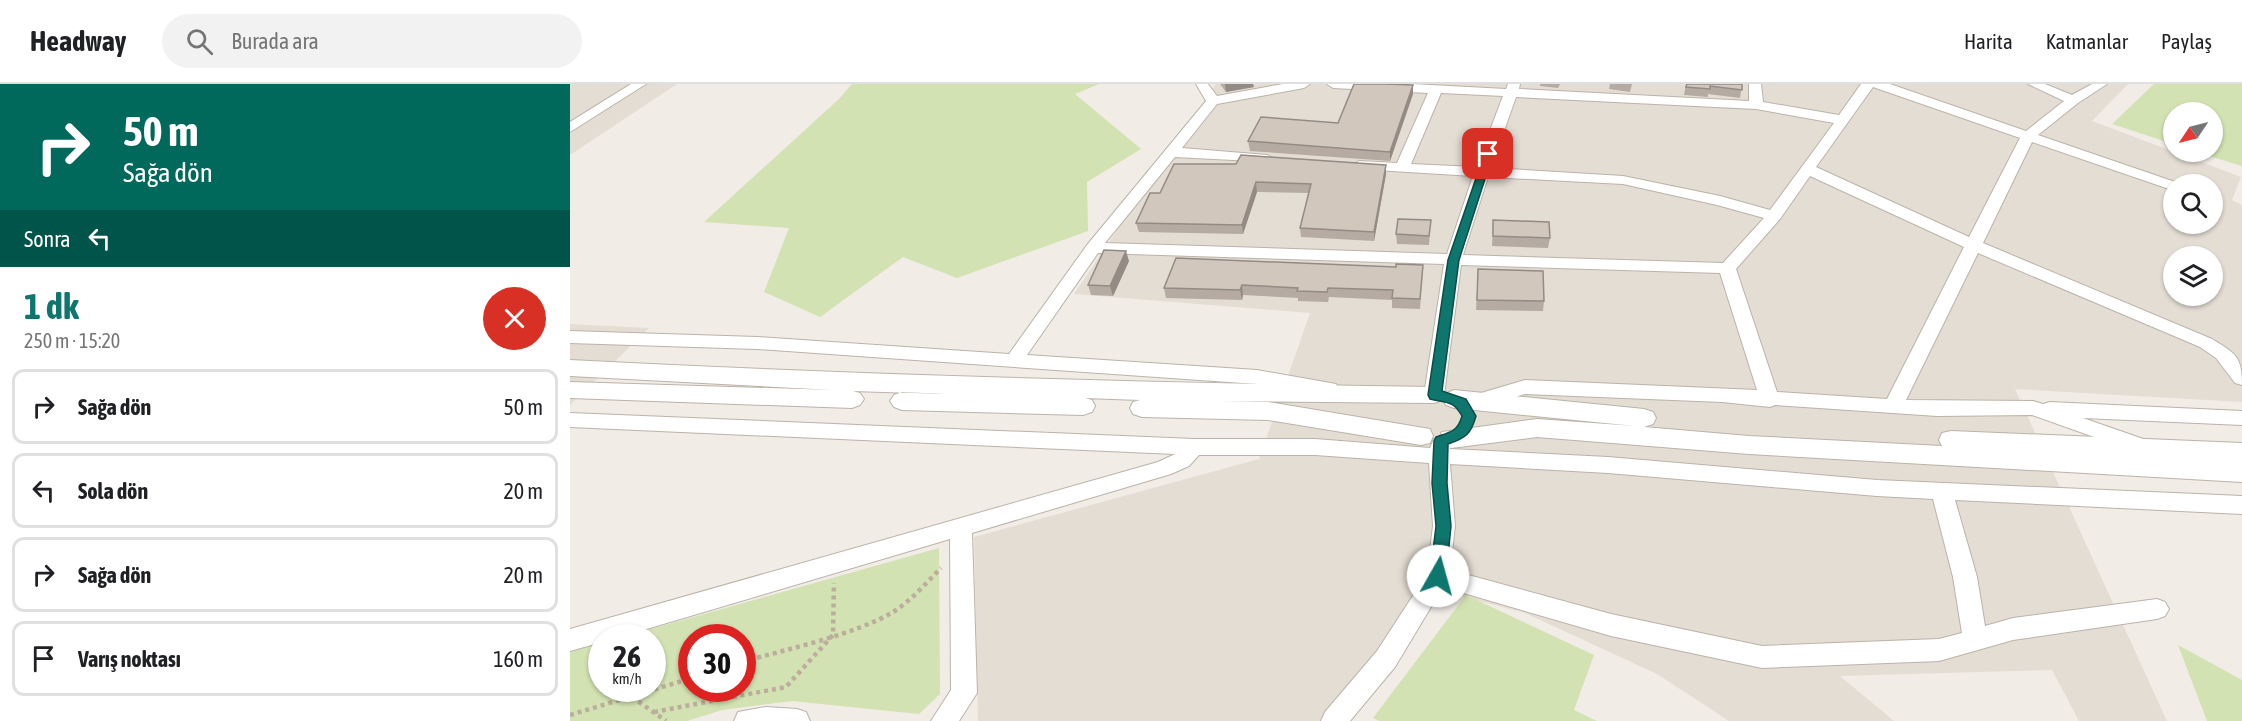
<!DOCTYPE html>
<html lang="tr">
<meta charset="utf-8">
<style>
body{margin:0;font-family:"Asap Condensed",sans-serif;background:#f2f2f2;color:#202124;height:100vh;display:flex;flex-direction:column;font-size:22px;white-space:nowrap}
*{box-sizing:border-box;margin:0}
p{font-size:20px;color:#757577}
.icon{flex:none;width:33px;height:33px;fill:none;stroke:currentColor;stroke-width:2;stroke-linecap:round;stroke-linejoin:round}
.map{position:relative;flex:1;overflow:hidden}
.drawer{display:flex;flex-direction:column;background:#fff;width:570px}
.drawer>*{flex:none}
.banner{background:#00695c;color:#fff;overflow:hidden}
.needle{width:39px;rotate:235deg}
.tools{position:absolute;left:1593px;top:18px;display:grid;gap:12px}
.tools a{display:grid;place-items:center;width:60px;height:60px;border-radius:50%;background:#fff;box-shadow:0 2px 4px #0004;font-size:30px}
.speed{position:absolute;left:18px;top:540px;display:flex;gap:12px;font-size:30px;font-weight:700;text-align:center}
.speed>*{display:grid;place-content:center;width:78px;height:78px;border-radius:50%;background:#fff;box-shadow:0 2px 4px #0004;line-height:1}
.speed small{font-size:15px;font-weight:400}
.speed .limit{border:9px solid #d22;background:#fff;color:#111}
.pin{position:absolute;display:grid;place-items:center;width:51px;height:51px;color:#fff;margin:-26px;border-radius:12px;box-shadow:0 3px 9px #0006}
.me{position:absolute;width:66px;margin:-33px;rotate:7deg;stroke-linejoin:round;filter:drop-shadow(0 0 4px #0008)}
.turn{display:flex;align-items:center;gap:21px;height:126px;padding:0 24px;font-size:27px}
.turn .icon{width:78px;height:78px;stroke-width:2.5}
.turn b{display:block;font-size:42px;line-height:51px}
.then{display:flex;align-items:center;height:57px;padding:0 24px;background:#0003;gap:12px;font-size:22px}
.round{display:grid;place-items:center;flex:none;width:63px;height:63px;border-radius:32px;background:#f2f2f2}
.overview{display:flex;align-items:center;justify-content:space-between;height:102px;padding:0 24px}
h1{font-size:36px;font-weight:700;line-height:45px;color:#0f766e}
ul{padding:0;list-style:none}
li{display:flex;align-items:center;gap:18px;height:75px;margin:0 12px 9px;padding:0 12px;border:3px solid #e0e0e0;border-radius:12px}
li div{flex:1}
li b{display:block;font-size:22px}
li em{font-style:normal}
header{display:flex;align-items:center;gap:36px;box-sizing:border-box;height:84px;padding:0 30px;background:#fff;border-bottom:2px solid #e0e0e0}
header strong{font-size:28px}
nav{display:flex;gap:33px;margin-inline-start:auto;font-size:21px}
.search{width:420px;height:54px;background:#f2f2f2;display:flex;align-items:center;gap:15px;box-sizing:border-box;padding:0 21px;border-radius:33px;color:#757577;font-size:22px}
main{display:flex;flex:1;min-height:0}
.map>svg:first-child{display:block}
</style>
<header>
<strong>Headway</strong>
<div class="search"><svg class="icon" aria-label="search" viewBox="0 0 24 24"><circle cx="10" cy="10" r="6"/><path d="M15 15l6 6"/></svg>Burada ara</div>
<nav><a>Harita</a><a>Katmanlar</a><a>Paylaş</a></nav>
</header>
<main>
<section class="drawer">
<div class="banner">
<div class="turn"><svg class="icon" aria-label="right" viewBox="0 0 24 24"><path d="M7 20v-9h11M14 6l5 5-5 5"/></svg><div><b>50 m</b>Sağa dön</div></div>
<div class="then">Sonra<svg class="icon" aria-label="left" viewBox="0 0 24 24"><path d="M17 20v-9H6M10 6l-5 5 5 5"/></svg></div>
</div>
<div class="overview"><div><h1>1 dk</h1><p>250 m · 15:20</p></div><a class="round" style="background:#d93025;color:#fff"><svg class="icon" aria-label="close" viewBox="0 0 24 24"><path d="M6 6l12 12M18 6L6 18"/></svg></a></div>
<ul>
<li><svg class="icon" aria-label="right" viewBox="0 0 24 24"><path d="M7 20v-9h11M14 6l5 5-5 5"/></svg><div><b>Sağa dön</b></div><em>50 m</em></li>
<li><svg class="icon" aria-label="left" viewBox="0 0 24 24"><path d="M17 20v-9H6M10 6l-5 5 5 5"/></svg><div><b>Sola dön</b></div><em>20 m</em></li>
<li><svg class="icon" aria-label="right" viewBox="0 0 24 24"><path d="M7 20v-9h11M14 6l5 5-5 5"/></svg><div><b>Sağa dön</b></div><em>20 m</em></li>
<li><svg class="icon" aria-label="arrive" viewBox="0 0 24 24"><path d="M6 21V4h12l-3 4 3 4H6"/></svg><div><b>Varış noktası</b></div><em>160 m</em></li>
</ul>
</section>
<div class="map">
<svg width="1672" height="637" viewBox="0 0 1672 637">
<rect width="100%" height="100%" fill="#f1ece6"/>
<path fill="#e4ddd4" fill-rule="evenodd" d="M0 0H107L0 71Z
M646 0H1558L1522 37 1671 93 1662 116 1672 121V318L1445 305 1597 637H1509L1482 586 1270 592 1324 637H1159L1087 590 955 529 871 507 782 637H408L404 453 689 375 740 229 504 210ZM1604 100H1642V140H1604ZM1604 172H1642V212H1604Z
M0 240 79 244 0 321Z"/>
<path fill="#d2e2b2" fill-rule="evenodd" d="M282 0H529L505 10 571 65 517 98 518 147 387 194 333 173 250 233 194 208 219 144 134 138 269 15Z
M1584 0H1672V82L1626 68H1642V28H1604L1603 60 1542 40Z
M369 464 370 610 349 630 222 617 152 626 117 637H0V568L31 559 32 604H82V554L52 553ZM122 554H172V604H122Z
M896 511 1024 571 1004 626 1027 637H809L803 634Z
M1608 561 1672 596V637H1637Z"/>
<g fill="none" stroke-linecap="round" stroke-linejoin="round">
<defs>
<path id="minor" d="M61 0H76L0 48V38Z
M626 0H638L647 12 713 0H740L734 4 647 20 612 64 697 71 704 75 702 78 605 73 535 159 877 170 903 92 789 85 782 81 789 77 827 79 858 9 763 4 757 0H842L936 5 938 0H950L949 5 1179 17V0H1191L1193 18 1269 31 1291 0H1320L1456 47 1494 17 1458 0H1475L1502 11 1522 0H1537L1508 19 1468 51 1611 100H1604V106L1599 105 1462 58 1413 159 1642 255C1666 270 1672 272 1672 301L1665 299 1646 274 1630 263 1408 169 1336 316 1463 317 1473 320 1480 318 1672 327V341L1513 334 1579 357 1582 362 1579 367 1572 370 1462 331 1367 332 1205 321 1200 323 1152 318 955 310 908 324 901 322 898 317 901 312 955 296 1187 306 1150 189 891 181 874 311 871 316 864 318 857 316 854 311 874 180 528 169 457 271 687 286 766 300 769 305 766 310 759 312 687 300 187 265 0 259V247L187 253 439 270 517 161 636 17ZM1303 3 1450 54 1399 153 1246 83ZM871 9 933 12 906 83 841 80ZM946 13 1186 25 1264 39 1200 126 1150 112 1053 92 921 84ZM1240 92 1394 163 1317 315 1207 308 1166 185 1210 135ZM918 93 1053 100 1147 121 1194 134 1153 179 893 171Z
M0 329 624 355H745L860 364 864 355 871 352 878 355 880 365 1038 373 1307 396 1672 412V430L1385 416 1407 493 1415 542 1443 534 1587 515 1595 518 1599 525 1595 532 1587 535 1443 556 1369 577 1192 584 1041 552 873 503 825 583 780 637H751L755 628 807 567 857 490 863 442 859 379 745 371H629L619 382 601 390 402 449 407 609 389 637H361L381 606 380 455 46 554H32V558L0 567V545L588 378 605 370 0 343ZM880 380 1038 389 1307 412 1363 415 1383 493 1392 549 1369 555 1192 562 1041 530 880 486 885 442Z
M196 623 227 625 236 628 240 637H164L168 628Z"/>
<path id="tertiary" d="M0 276C288 291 576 299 864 303L872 305 875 310 884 306 1074 325 1083 328 1086 334 1083 340 1074 343 1179 352 1372 362 1369 356 1372 349 1381 347 1672 359V398L1179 370 967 353 881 364 872 362 869 355 872 348 967 335 1065 342 884 324 876 321 873 316 864 319 650 317 698 318 860 345 863 352 860 359 851 361 698 336 572 333 563 330 560 324 563 318 570 316 515 314 522 316 525 322 522 328 513 331 332 326 324 323 320 317 324 311 332 308 375 310 283 307 290 309 294 315 290 321 282 324 0 314V298L263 306 0 292Z"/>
</defs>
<use href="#minor" stroke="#bbb3a9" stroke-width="2"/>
<use href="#tertiary" stroke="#bbb3a9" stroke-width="2"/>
<path stroke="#bcad9c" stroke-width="4.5" stroke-dasharray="4 4" stroke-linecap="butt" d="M172 578C217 565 284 551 323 528 341 517 356 499 371 484
M62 613 96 637
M84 628 216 603 263 551 264 499
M0 631 122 594"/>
<use href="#minor" fill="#fff" fill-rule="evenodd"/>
<use href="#tertiary" fill="#fff" fill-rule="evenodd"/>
</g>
<path fill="#b5aba2" d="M650 0H683L684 3 656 8Z
M970 0H990L988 4 970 2Z
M1040 0H1062L1060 8 1039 5Z
M1116 0H1172L1170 14 1138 10V13L1114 11Z
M843 10 820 77 680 67 678 57 768 39Z
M816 81V90L804 157 731 153 730 144 739 109 687 108 673 150 569 148 566 139 590 109Z
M923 136 980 154 978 164 922 162Z
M860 146 859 161 827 160 826 150Z
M559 177 543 212 521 211 518 201Z
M853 181 850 225 822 224V216L759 213 758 218 728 217V214L673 211 672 216 596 214 594 204 826 183Z
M908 185 974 217 973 227 906 226Z"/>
<path fill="#938b84" d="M655 0H683L684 3 656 8Z
M843 1V10L820 77V68Z
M816 81V90L804 157V148Z
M686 98 687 108 673 150 672 141Z
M556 167 559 177 543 212 540 202Z
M672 201 673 211 672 216 670 206Z"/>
<path fill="#d2c7bc" stroke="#938b84" stroke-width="1.5" d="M784 0H815L843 1 820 68 678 57 691 33 768 39Z
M1117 0H1172V6L1140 2V5L1116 3Z
M671 71 816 81 804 148 730 144 741 100 686 98 672 141 566 139 580 109H590L604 80H666Z
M828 135 861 136 859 152 826 150Z
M923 136 979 138 980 154 923 152Z
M534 166 556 167 540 202 518 201Z
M606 174 826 183V180L853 181 850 215 822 214 823 206 758 204 757 208 727 207 728 204 672 201 670 206 594 204Z
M908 185 973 187 974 217 907 216Z"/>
<path fill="#0f766e" stroke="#0a4d48" stroke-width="1.5" d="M915 68 923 70 889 176 872 307 896 315 906 332C901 350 896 354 878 360L877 399 881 442 876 492 873 497 868 499 862 497 860 492 866 442 862 399 864 357 866 353C881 348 888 347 892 332 883 316 876 319 860 315L858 311 878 176Z"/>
</svg>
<div class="tools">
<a><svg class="needle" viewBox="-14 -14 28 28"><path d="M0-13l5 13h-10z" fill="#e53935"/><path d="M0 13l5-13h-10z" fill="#757577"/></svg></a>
<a><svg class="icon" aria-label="search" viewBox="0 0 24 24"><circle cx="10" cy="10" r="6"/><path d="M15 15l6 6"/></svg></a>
<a><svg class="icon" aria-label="layers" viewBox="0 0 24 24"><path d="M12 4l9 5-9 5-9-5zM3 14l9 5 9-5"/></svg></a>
</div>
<div class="speed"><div>26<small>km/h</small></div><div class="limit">30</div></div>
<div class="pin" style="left:918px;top:70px;background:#d93025"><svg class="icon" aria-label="arrive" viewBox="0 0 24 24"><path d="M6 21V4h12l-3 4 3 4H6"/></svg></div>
<svg class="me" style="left:868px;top:492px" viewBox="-20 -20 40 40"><circle r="19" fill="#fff"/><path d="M0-13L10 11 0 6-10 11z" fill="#0f766e"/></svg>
</div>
</main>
